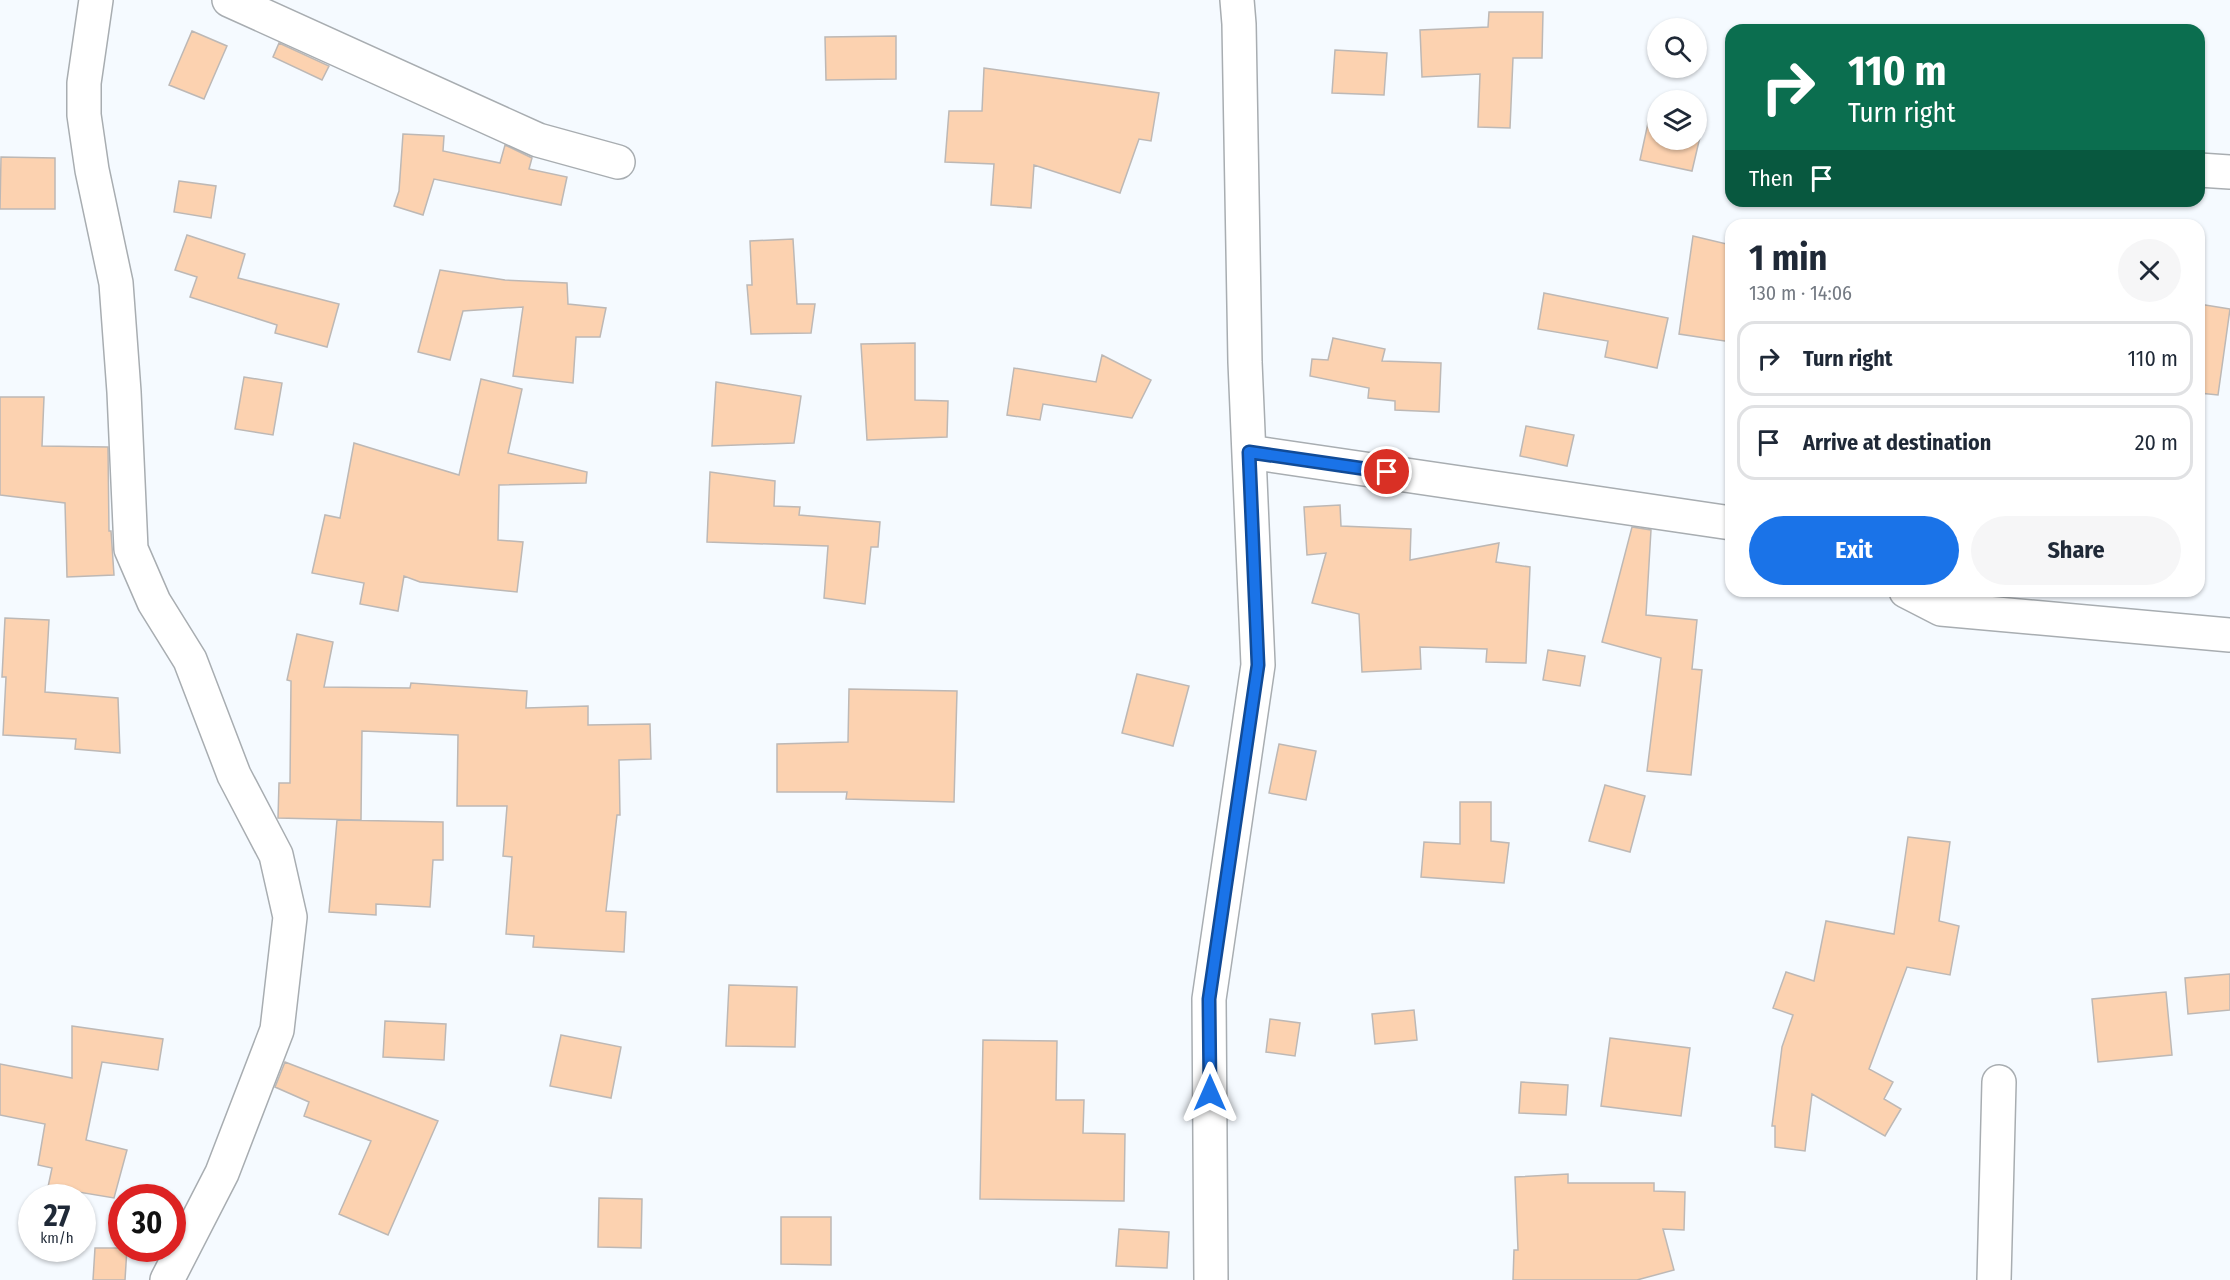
<!DOCTYPE html>
<meta charset="utf-8">
<style>
body{margin:0;font-family:"Fira Sans Condensed",sans-serif;background:#f6f6f7;color:#1f2937;height:100vh;display:flex;flex-direction:column;font-size:22px;white-space:nowrap}
*{box-sizing:border-box;margin:0}
p{font-size:20px;color:#747a83}
.icon{flex:none;width:33px;height:33px;fill:none;stroke:currentColor;stroke-width:2;stroke-linecap:round;stroke-linejoin:round}
.map{position:relative;flex:1;overflow:hidden}
.sheet{position:absolute;left:1725px;top:219px;width:480px;height:378px;display:flex;flex-direction:column;background:#fff;border-radius:18px;box-shadow:0 2px 4px #0004}
.sheet>*{flex:none}
.top-card{position:absolute;left:1725px;top:24px;width:480px;height:183px;border-radius:18px;box-shadow:0 2px 4px #0004;background:#0b6e4f;color:#fff;overflow:hidden}
.controls{position:absolute;left:1647px;top:18px;display:grid;gap:12px}
.controls a{display:grid;place-items:center;width:60px;height:60px;border-radius:50%;background:#fff;box-shadow:0 2px 4px #0004;font-size:30px}
.speed{position:absolute;left:18px;top:1184px;display:flex;gap:12px;font-size:30px;font-weight:700;text-align:center}
.speed>*{display:grid;place-content:center;width:78px;height:78px;border-radius:50%;background:#fff;box-shadow:0 2px 4px #0004;line-height:1}
.speed small{font-size:15px;font-weight:400}
.speed .limit{border:9px solid #d22;background:#fff;color:#111}
.pin{position:absolute;display:grid;place-items:center;width:51px;height:51px;color:#fff;margin:-26px;border:3px solid #fff;border-radius:50%;box-shadow:0 2px 6px #0007}
.me{position:absolute;width:66px;margin:-33px;rotate:0deg;stroke-linejoin:round;filter:drop-shadow(0 0 4px #0008)}
.turn{display:flex;align-items:center;gap:21px;height:126px;padding:0 24px;font-size:27px}
.turn .icon{width:78px;height:78px;stroke-width:2.5}
.turn b{display:block;font-size:42px;line-height:51px}
.then{display:flex;align-items:center;height:57px;padding:0 24px;background:#0003;gap:12px;font-size:22px}
.round{display:grid;place-items:center;flex:none;width:63px;height:63px;border-radius:32px;background:#f6f6f7}
.overview{display:flex;align-items:center;justify-content:space-between;height:102px;padding:0 24px}
h1{font-size:36px;font-weight:700;line-height:45px}
.button{display:flex;gap:12px;margin-top:auto;padding:12px 24px}
.button a{flex:1;height:69px;border-radius:36px;background:#1a73e8;color:#fff;font-size:24px;font-weight:700;line-height:69px;text-align:center}
.button a+a{background:#f6f6f7;color:#1f2937}
ul{padding:0;list-style:none}
li{display:flex;align-items:center;gap:18px;height:75px;margin:0 12px 9px;padding:0 12px;border:3px solid #e0e1e3;border-radius:18px}
li div{flex:1}
li b{display:block;font-size:22px}
li em{font-style:normal}
.map>svg:first-child{display:block}
</style>
<div class="map">
<svg width="2230" height="1280" viewBox="0 0 2230 1280">
<rect width="100%" height="100%" fill="#f5faff"/>
<path fill="#fcd2b0" stroke="#bdb8b5" stroke-width="1.5" d="M1489 12H1543L1542 58H1513L1510 128 1478 127 1480 74 1422 77 1420 30 1488 27Z
M192 31 227 46 204 99 169 85Z
M896 36V79L826 80 825 37Z
M279 43 329 66 322 80 273 57Z
M1335 50 1387 53 1384 95 1332 93Z
M984 68 1159 93 1151 141 1139 139 1120 193 1034 165 1031 208 991 205 994 164 945 162 949 111H982Z
M1651 109 1658 110V140H1696V119L1704 120 1692 171 1640 160Z
M403 134 444 136 443 151 500 163 505 145 532 158 529 169 567 177 561 205 434 179 423 215 394 206 399 191Z
M1 157 55 158V209H0Z
M179 181 216 186 211 218 174 212Z
M187 235 245 254 238 278 339 304 327 347 275 333 277 325 190 297 197 277 175 270Z
M1693 236 1731 245V342L1679 334Z
M793 239 797 304H815L811 333 751 334 747 285H752L750 241Z
M440 270 505 280 567 283 568 304 606 308 600 337H576L573 383 513 376 523 307 463 311 450 360 418 352Z
M1544 293 1668 318 1657 368 1605 357 1608 341 1538 329Z
M2199 304 2230 309 2218 395 2199 393Z
M1333 338 1385 349 1382 361 1441 363 1439 412 1395 410V401L1368 398 1369 388 1310 376 1312 359 1328 360Z
M915 343V400L948 401 947 437 867 440 861 344Z
M1102 355 1151 380 1132 418 1043 404 1040 420 1007 415 1014 368 1096 382Z
M244 377 282 383 273 435 235 429Z
M481 379 522 389 508 453 587 472 586 483 499 485 498 540 523 542 517 592 420 582 404 576 398 611 360 604 364 583 312 573 325 515 340 518 354 443 459 475Z
M716 382 801 396 794 443 712 446Z
M0 397H44L42 446 108 447 109 531H111L114 575 67 577 65 503 0 495Z
M1526 426 1574 435 1567 466 1520 456Z
M710 472 775 481 774 506 800 507 799 515 880 522 878 547H871L865 604 824 598 828 546 707 542Z
M1340 505 1341 526 1411 529 1410 560 1499 543 1496 562 1530 567 1526 663 1486 662 1487 649 1420 647 1421 669 1362 672 1359 614 1312 603 1326 553 1307 555 1304 507Z
M1632 527 1651 530 1646 615 1697 620 1692 669 1702 670 1691 775 1647 771 1661 658 1602 642Z
M5 618 49 620 45 692 118 698 120 753 75 749 76 739 3 735 6 677H2Z
M297 634 333 642 324 687 410 688 411 683 527 691 526 708 588 706V725L650 724 651 759 619 760 620 815H617L606 911 626 912 624 952 533 947 534 936 506 934 512 857 503 856 507 806H457L458 735 362 731 361 820 278 818 279 783H290L291 681 287 680Z
M1548 650 1585 656 1580 686 1543 680Z
M1137 674 1189 686 1173 746 1122 733Z
M849 689 957 691 954 802 846 799 847 792H777V744L848 742Z
M1279 744 1316 751 1306 800 1269 793Z
M1605 785 1645 796 1630 852 1589 841Z
M1460 802H1491V841L1509 843 1504 883 1421 877 1424 842 1460 844Z
M337 820 443 822V860H433L430 907 376 904V915L329 912Z
M1908 837 1950 842 1939 921 1959 926 1950 975 1907 967 1869 1069 1893 1082 1884 1099 1901 1109 1885 1136 1812 1094 1805 1151 1775 1147V1126H1772L1782 1047 1793 1015 1773 1008 1786 972 1814 981 1826 921 1894 934Z
M2230 974V1010L2188 1014 2185 978Z
M729 985 797 987 795 1047 726 1046Z
M2166 992 2172 1055 2098 1062 2092 999Z
M1414 1010 1417 1040 1375 1044 1372 1014Z
M1270 1019 1300 1023 1295 1056 1266 1052Z
M385 1021 446 1024 444 1060 383 1057Z
M72 1026 163 1039 158 1070 102 1062 86 1140 127 1150 114 1198 48 1187 52 1168 38 1165 45 1124 0 1115V1064L72 1078Z
M561 1035 621 1047 611 1098 550 1086Z
M1610 1038 1690 1048 1681 1116 1601 1106Z
M983 1040 1057 1041 1056 1100H1084L1083 1133 1125 1134 1124 1201 980 1199Z
M285 1062 438 1121 388 1235 339 1214 371 1141 304 1116 309 1102 275 1087Z
M1521 1082 1568 1085 1566 1115 1519 1113Z
M1568 1174V1183H1654V1191L1685 1192 1684 1230 1663 1229 1674 1270 1637 1280H1513L1514 1250H1518L1515 1177Z
M599 1198 642 1199 641 1248 598 1247Z
M781 1217H831V1265L781 1264Z
M1119 1229 1169 1232 1167 1268 1116 1266Z
M95 1248H127L125 1280H93Z"/>
<g fill="none" stroke-linecap="round" stroke-linejoin="round">
<defs>
<path id="minor" d="M96 0 84 83V115L92 170 116 283 124 392 131 549 154 602 190 660 234 775 276 855 290 917 277 1030 222 1173 167 1280
M229 0 538 140 618 162
M2199 170 2230 172
M1249 452 1731 523
M1906 591 1941 609 2230 635
M1211 1280 1209 999 1258 665 1245 362 1239 24 1237 0
M1994 1280 1999 1082"/>
</defs>
<use href="#minor" stroke="#a8adb1" stroke-width="36"/>
<use href="#minor" stroke="#fff" stroke-width="33"/>
</g>
<g fill="none" stroke-linecap="round" stroke-linejoin="round">
<defs>
<path id="route" d="M1210 1093 1209 999 1258 665 1249 452 1387 472"/>
</defs>
<use href="#route" stroke="#114b97" stroke-width="15"/>
<use href="#route" stroke="#1a73e8" stroke-width="10"/>
</g>
</svg>
<div class="controls">
<a><svg class="icon" aria-label="search" viewBox="0 0 24 24"><circle cx="10" cy="10" r="6"/><path d="M15 15l6 6"/></svg></a>
<a><svg class="icon" aria-label="layers" viewBox="0 0 24 24"><path d="M12 4l9 5-9 5-9-5zM3 14l9 5 9-5"/></svg></a>
</div>
<div class="speed"><div>27<small>km/h</small></div><div class="limit">30</div></div>
<div class="pin" style="left:1387px;top:472px;background:#d93025"><svg class="icon" aria-label="arrive" viewBox="0 0 24 24"><path d="M6 21V4h12l-3 4 3 4H6"/></svg></div>
<svg class="me" style="left:1210px;top:1093px" viewBox="-20 -20 40 40"><path d="M0-17L14 15 0 8-14 15z" fill="#1a73e8" stroke="#fff" stroke-width="4"/></svg>
<div class="top-card">
<div class="turn"><svg class="icon" aria-label="right" viewBox="0 0 24 24"><path d="M7 20v-9h11M14 6l5 5-5 5"/></svg><div><b>110 m</b>Turn right</div></div>
<div class="then">Then<svg class="icon" aria-label="arrive" viewBox="0 0 24 24"><path d="M6 21V4h12l-3 4 3 4H6"/></svg></div>
</div>
<section class="sheet">
<div class="overview"><div><h1>1 min</h1><p>130 m · 14:06</p></div><a class="round"><svg class="icon" aria-label="close" viewBox="0 0 24 24"><path d="M6 6l12 12M18 6L6 18"/></svg></a></div>
<ul>
<li><svg class="icon" aria-label="right" viewBox="0 0 24 24"><path d="M7 20v-9h11M14 6l5 5-5 5"/></svg><div><b>Turn right</b></div><em>110 m</em></li>
<li><svg class="icon" aria-label="arrive" viewBox="0 0 24 24"><path d="M6 21V4h12l-3 4 3 4H6"/></svg><div><b>Arrive at destination</b></div><em>20 m</em></li>
</ul>
<div class="button"><a>Exit</a><a>Share</a></div>
</section>
</div>
